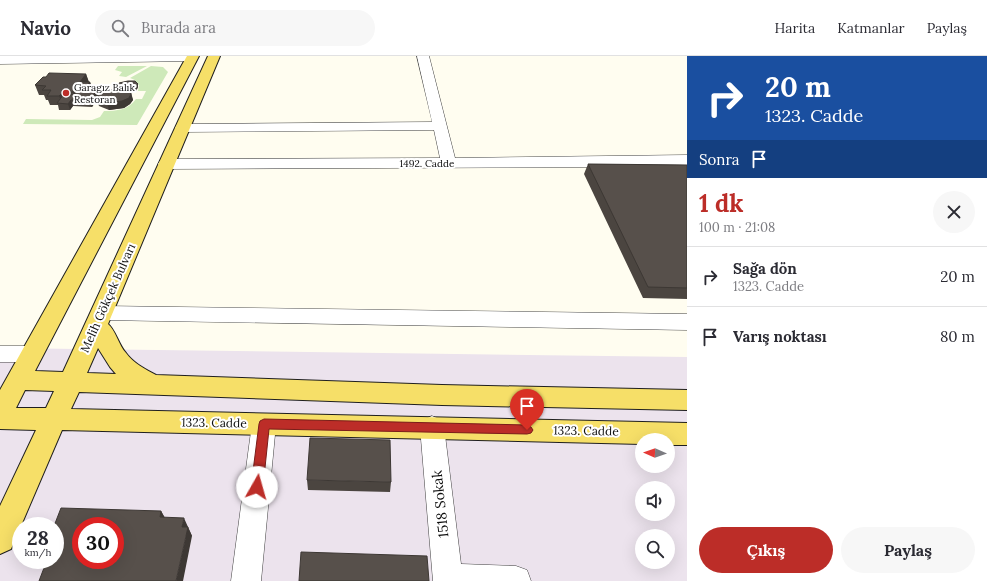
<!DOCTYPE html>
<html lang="tr">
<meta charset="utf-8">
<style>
body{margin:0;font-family:Lora,serif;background:#f7f7f7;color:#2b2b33;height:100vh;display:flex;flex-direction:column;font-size:15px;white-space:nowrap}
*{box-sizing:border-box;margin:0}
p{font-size:13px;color:#7c7c81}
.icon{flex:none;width:22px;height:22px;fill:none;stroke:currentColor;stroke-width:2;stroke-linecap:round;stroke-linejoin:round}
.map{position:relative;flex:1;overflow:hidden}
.panel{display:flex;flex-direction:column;background:#fff;width:300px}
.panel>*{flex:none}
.guide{background:#1a4fa0;color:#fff;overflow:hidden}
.needle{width:26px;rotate:272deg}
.controls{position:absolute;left:635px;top:377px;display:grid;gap:8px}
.controls a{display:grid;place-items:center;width:40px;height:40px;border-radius:50%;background:#fff;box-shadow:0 4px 16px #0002;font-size:20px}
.speed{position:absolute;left:12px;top:461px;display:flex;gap:8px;font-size:20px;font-weight:700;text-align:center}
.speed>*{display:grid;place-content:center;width:52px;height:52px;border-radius:50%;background:#fff;box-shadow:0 4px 16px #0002;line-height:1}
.speed small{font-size:10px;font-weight:400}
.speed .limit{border:6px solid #d22;background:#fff;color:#111}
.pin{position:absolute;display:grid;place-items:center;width:34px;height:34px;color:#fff;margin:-41px -17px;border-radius:50% 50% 50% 0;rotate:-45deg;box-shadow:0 0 4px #0007}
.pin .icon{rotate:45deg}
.me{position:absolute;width:44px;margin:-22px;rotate:7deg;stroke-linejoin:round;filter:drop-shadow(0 0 3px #0008)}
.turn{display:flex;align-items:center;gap:14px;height:84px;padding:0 12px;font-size:18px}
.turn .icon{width:52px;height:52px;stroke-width:2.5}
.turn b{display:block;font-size:28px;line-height:34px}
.then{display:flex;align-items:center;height:38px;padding:0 12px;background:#0003;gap:8px;font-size:15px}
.round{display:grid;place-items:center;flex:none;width:42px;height:42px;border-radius:21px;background:#f7f7f7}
.summary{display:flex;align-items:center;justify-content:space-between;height:68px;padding:0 12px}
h1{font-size:24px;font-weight:700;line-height:30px;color:#bc2d28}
.cta{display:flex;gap:8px;margin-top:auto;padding:8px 12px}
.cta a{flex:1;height:46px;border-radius:24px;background:#bc2d28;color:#fff;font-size:16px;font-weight:700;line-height:46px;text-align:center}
.cta a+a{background:#f7f7f7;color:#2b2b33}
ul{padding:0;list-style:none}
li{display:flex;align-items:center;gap:12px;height:60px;padding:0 12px;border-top:1px solid #e1e1e2}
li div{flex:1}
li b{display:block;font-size:15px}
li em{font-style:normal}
header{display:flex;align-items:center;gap:24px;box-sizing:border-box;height:56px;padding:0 20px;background:#fff;border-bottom:1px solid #e1e1e2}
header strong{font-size:19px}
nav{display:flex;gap:22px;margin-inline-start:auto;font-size:14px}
.search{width:280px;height:36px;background:#f7f7f7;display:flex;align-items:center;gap:10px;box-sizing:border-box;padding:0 14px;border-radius:22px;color:#7c7c81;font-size:15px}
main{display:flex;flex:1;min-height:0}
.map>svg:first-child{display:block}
</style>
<header>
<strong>Navio</strong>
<div class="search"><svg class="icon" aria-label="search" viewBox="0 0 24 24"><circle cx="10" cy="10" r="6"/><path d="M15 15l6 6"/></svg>Burada ara</div>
<nav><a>Harita</a><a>Katmanlar</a><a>Paylaş</a></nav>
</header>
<main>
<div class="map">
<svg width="687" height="525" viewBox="0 0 687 525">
<rect width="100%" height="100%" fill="#fffdf0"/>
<path fill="#ece3ed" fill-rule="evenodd" d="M0 292 687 301V525H0ZM642 384H668V410H642ZM642 432H668V458H642ZM21 470H55V504H21ZM81 470H115V504H81ZM642 480H668V506H642Z"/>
<path fill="#cee9b9" d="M118 10H147L126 21 119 20 122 16 115 14Z
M151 10 163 11 168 16 137 69 23 68 26 63 92 64 100 61 104 55C117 55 128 54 136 43H142L146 35H138L139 29 134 27 135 24 130 22Z"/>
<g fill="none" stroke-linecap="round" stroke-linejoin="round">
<defs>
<path id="minor" d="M0 0H197L198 1 196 4 192 5 0 8Z
M417 0H429L455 102 687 99V109L596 111 166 113 160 111 158 108 160 105 166 103 440 102 434 74 182 76 177 75 175 72 177 69 182 68 432 66Z
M102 250 687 258V274L102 264 95 262 92 257 95 252Z
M0 290H32L40 292 43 298 40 304 32 306H0Z
M264 358 273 361 276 368 261 525H231L252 368 255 361Z
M432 360 441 364 444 371 461 508 516 510 527 514 531 525H433L420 371 423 364Z"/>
<path id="major" d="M187 0H199L35 315 63 316 208 0H220L108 268C115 273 119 290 126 297 133 307 145 313 156 319L442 329 687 334V354L442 349 79 336 71 353 687 367V389H668V384H642V388L62 374 11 493 0 498V450L36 374 0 373V334ZM98 292 110 311 116 318 87 317ZM25 334 54 335 46 352H16Z"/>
</defs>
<use href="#minor" stroke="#414141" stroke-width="1"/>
<use href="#major" stroke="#1f1f1f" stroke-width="2"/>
<use href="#minor" fill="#fff" fill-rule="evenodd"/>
<use href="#major" fill="#f6df68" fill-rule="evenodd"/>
</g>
<path fill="#4b4540" d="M86 18 89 26H90L93 34 99 38 117 33 116 30 138 28V31L136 35 131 36 133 44 130 48 124 52 109 54 99 50 97 44 92 51 73 50 70 54H59L58 49H50L48 44H46L44 39H39L35 29 46 21Z
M588 108 687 109V243L643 242 584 118Z
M307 424 391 426 390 436 308 434Z
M161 455 165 462 188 471 192 480 56 481 55 480V470Z"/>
<path fill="#3d3834" d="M86 18 89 27 80 26Z
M90 26 93 35 89 40 86 31Z
M138 28V31L136 35 129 37 128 34Z
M76 31 80 40 76 44 73 36Z
M97 34 99 40 92 51 90 44Z
M63 36 67 45 62 47 59 40Z
M131 38 133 44 130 48 124 52 109 54 107 47Z
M71 44 73 50 70 54 68 48Z
M161 455 166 464 160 461Z
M184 462 188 471H182Z
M188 471 192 480 183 525H176Z"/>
<path fill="#57504b" stroke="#3d3834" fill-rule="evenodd" d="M49 17 86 18 80 26H90L86 31H76L73 36H63L59 40H47L51 34H42L46 30 35 29 43 21H46Z
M128 25H135L138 28 135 31 128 34 120 32H118L116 30 119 27Z
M120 32 129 34 131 38 129 42 122 45 107 47 97 43 98 39 101 36Z
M77 34H97L90 44H71L68 48 57 47 64 38 74 39Z
M588 108 687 109V232L648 231Z
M310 382 390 384 391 426 307 424Z
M61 452 161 455 160 461 184 462 182 471H188L176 525H39L47 504H55V484L58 476H55V470H54ZM81 470H115V504H81Z
M301 496 427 500 429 525H299Z"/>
<path fill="#bc2d28" stroke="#7a1d1a" d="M264 363 527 369 531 371 533 374 531 377 527 378 269 373 263 431 261 435 257 436 253 435 251 431 259 368 260 365Z"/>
<circle fill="#bc2d28" stroke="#fff" stroke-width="1.5" cx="66" cy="37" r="4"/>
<g text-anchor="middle" stroke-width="4" stroke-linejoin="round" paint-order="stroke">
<g font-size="10" fill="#0e0e0e" stroke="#fff" text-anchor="start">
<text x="74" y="35">Garagız Balık<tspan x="74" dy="12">Restoran</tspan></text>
</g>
<g font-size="10" fill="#0e0e0e" stroke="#fff">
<text x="427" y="111">1492. Cadde</text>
</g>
<g font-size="12" fill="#0e0e0e" stroke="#fff">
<text transform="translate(108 242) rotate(-66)" y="4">Melih Gökçek Bulvarı</text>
<text transform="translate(214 367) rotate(1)" y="4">1323. Cadde</text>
<text transform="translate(586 375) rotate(1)" y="4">1323. Cadde</text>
</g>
<g font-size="14" fill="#0e0e0e" stroke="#fff">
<text transform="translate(440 448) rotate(-96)" y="5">1518 Sokak</text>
</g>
</g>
</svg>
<div class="controls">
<a><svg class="needle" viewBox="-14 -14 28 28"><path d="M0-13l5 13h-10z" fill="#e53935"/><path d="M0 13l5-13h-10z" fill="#7c7c81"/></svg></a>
<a><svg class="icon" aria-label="sound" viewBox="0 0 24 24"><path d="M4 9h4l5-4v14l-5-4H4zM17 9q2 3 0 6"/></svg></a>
<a><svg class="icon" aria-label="search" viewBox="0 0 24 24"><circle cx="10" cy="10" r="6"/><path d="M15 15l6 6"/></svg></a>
</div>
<div class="speed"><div>28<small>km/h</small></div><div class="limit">30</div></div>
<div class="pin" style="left:527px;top:374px;background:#d93025"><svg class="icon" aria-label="arrive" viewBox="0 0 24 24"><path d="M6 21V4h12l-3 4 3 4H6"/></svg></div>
<svg class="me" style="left:257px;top:431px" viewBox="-20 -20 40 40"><circle r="19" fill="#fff"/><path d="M0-13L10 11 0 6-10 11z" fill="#bc2d28"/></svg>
</div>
<section class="panel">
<div class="guide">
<div class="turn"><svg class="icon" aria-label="right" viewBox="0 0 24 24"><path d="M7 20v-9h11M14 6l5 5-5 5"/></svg><div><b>20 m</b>1323. Cadde</div></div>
<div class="then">Sonra<svg class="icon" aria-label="arrive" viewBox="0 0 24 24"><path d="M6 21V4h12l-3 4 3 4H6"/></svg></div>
</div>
<div class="summary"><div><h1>1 dk</h1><p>100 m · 21:08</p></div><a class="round"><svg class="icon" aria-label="close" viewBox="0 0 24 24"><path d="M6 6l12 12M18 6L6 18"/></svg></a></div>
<ul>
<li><svg class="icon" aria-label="right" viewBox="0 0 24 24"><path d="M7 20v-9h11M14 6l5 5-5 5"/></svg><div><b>Sağa dön</b><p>1323. Cadde</p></div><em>20 m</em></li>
<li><svg class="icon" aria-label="arrive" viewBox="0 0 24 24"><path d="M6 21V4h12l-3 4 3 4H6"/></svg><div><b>Varış noktası</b></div><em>80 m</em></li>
</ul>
<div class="cta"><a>Çıkış</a><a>Paylaş</a></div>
</section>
</main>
